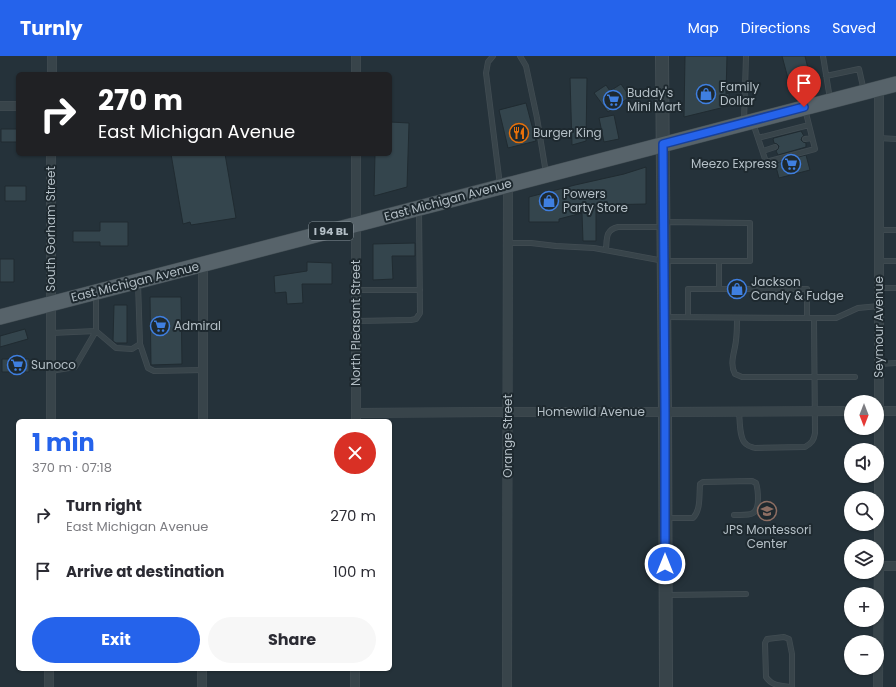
<!DOCTYPE html>
<meta charset="utf-8">
<style>
body{margin:0;font-family:Poppins,sans-serif;background:#f7f7f7;color:#2b2b33;height:100vh;display:flex;flex-direction:column;font-size:15px;white-space:nowrap}
*{box-sizing:border-box;margin:0}
p{font-size:13px;color:#7c7c81}
.icon{flex:none;width:22px;height:22px;fill:none;stroke:currentColor;stroke-width:2;stroke-linecap:round;stroke-linejoin:round}
.map{position:relative;flex:1;overflow:hidden}
.details{position:absolute;left:16px;top:363px;width:376px;height:252px;display:flex;flex-direction:column;background:#fff;border-radius:6px;box-shadow:0 1px 3px #0004}
.details>*{flex:none}
.hud{position:absolute;left:16px;top:16px;width:376px;height:84px;border-radius:6px;box-shadow:0 1px 3px #0004;background:#202124;color:#fff;overflow:hidden}
.needle{width:26px;rotate:180deg}
.controls{position:absolute;left:844px;top:339px;display:grid;gap:8px}
.controls a{display:grid;place-items:center;width:40px;height:40px;border-radius:50%;background:#fff;box-shadow:0 1px 3px #0004;font-size:20px}
.pin{position:absolute;display:grid;place-items:center;width:34px;height:34px;color:#fff;margin:-41px -17px;border-radius:50% 50% 50% 0;rotate:-45deg;box-shadow:0 0 4px #0007}
.pin .icon{rotate:45deg}
.me{position:absolute;width:44px;margin:-22px;rotate:0deg;stroke-linejoin:round;filter:drop-shadow(0 0 3px #0008)}
.turn{display:flex;align-items:center;gap:14px;height:84px;padding:0 16px;font-size:18px}
.turn .icon{width:52px;height:52px;stroke-width:2.5}
.turn b{display:block;font-size:28px;line-height:34px}
.round{display:grid;place-items:center;flex:none;width:42px;height:42px;border-radius:21px;background:#f7f7f7}
.summary{display:flex;align-items:center;justify-content:space-between;height:68px;padding:0 16px}
h1{font-size:24px;font-weight:700;line-height:30px;color:#2563eb}
.cta{display:flex;gap:8px;margin-top:auto;padding:8px 16px}
.cta a{flex:1;height:46px;border-radius:24px;background:#2563eb;color:#fff;font-size:16px;font-weight:700;line-height:46px;text-align:center}
.cta a+a{background:#f7f7f7;color:#2b2b33}
ul{padding:0;list-style:none}
li{display:flex;align-items:center;gap:12px;height:56px;padding:0 16px}
li div{flex:1}
li b{display:block;font-size:15px}
li em{font-style:normal}
header{display:flex;align-items:center;gap:24px;box-sizing:border-box;height:56px;padding:0 20px;background:#2563eb;color:#fff}
header strong{font-size:19px}
nav{display:flex;gap:22px;margin-inline-start:auto;font-size:14px}
.map>svg:first-child{display:block}
</style>
<header>
<strong>Turnly</strong>
<nav><a>Map</a><a>Directions</a><a>Saved</a></nav>
</header>
<div class="map">
<svg width="896" height="631" viewBox="0 0 896 631">
<rect width="100%" height="100%" fill="#25323a"/>
<path fill="#34454d" stroke="#202b31" d="M685 0H727L726 38 729 37V50L684 61Z
M782 0H805L811 25 790 30Z
M570 22H587L586 85 572 89Z
M621 28 630 41 608 56 594 37 606 29 610 35Z
M526 47 536 85 508 92 499 54Z
M614 59 619 83 604 86 599 62Z
M390 66 409 67 407 131 374 140 375 98H390Z
M1 73H18V86H1Z
M801 75 804 80 802 81 801 84 803 86 806 87V91L778 99 776 95 778 93 779 90 777 88 774 87 773 83 774 82Z
M171 98H225L236 162 191 169 190 166 183 168Z
M806 99 810 114 779 122 775 107Z
M646 111V148L596 149V185H583L582 157 559 163V166H529V141L575 129 624 118Z
M5 130H26V145H5Z
M100 166H128V190H100V186H73V175H100Z
M415 187V200H392L393 223 373 224V188Z
M0 203H14V226H0Z
M307 206 332 207V228H302L303 247 287 248 286 236 275 237 274 220 307 215Z
M150 241H181L182 308 151 309Z
M114 249H127V287H116L113 285Z
M25 273 28 283 0 291V280Z
M2 303H29V316H2Z"/>
<g fill="none" stroke-linecap="round" stroke-linejoin="round">
<defs>
<path id="service" d="M493 0 488 6 486 17 500 129
M520 0 526 10 537 62 546 117
M823 0 830 43
M826 20 859 13 864 35
M744 65 746 0
M753 67 766 106 815 93 805 53
M758 82 809 69
M879 82 896 83
M805 83 812 82
M763 95 775 91
M879 174H896
M508 187H531L556 190 594 192 664 205H750V167L665 166
M606 194C607 183 605 174 618 171H663
M879 205H896
M879 232H896
M719 233H807V262
M356 234H420
M664 261 814 262 815 377C814 384 812 387 805 391L755 392C752 391 749 391 746 388 739 383 740 364 739 356
M688 261V233H719V205
M737 262C737 269 737 277 736 284 735 296 729 307 735 318L742 321H855
M814 262H836L858 252 879 250
M356 265 411 264 416 263 420 257 419 154
M51 277 96 275 116 292 132 293 140 288 138 227
M140 288 148 312 154 315 203 314
M879 308 896 307
M51 315 75 311 96 275V239
M667 462H693C701 454 699 439 700 428L703 426 752 425 756 427C758 433 758 437 758 443 758 461 749 459 734 459
M667 539 746 538
M791 631C781 630 772 630 766 621L765 587 767 583 784 581 789 583 792 598V631"/>
<path id="minor" d="M52 0V18
M356 18V0
M0 50H18
M877 355H896
M356 357 495 356H665L851 355
M51 365V98
M203 365V208
M356 365V98
M879 510H896
M49 631V613
M202 631V613
M355 631V613
M507 631 508 129
M878 631 879 496V32"/>
<path id="tertiary" d="M662 0 665 356 666 631"/>
<path id="primary" d="M0 261 896 28"/>
</defs>
<use href="#service" stroke="#424d53" stroke-width="6"/>
<use href="#minor" stroke="#424d53" stroke-width="10"/>
<use href="#tertiary" stroke="#424d53" stroke-width="14"/>
<use href="#primary" stroke="#424d53" stroke-width="16"/>
<use href="#service" stroke="#38444a" stroke-width="4.5"/>
<use href="#minor" stroke="#38444a" stroke-width="9"/>
<use href="#tertiary" stroke="#38444a" stroke-width="12"/>
<use href="#primary" stroke="#57636a" stroke-width="15"/>
</g>
<g fill="none" stroke-linecap="round" stroke-linejoin="round">
<defs>
<path id="route" d="M665 508V356L663 88 804 51"/>
</defs>
<use href="#route" stroke="#184099" stroke-width="10"/>
<use href="#route" stroke="#2563eb" stroke-width="7"/>
</g>
<defs>
<symbol id="shop-ring" viewBox="-11 -11 22 22"><circle r="9.5" fill="#1e292f" stroke="#3f7fe0" stroke-width="1.5"/><path d="M-5-2.5h2.3a2.7 3.5 0 0 1 5.4 0H5L5.5 6h-11ZM-1.5-2.5h3a1.5 2.3 0 0 0-3 0Z" fill="#3f7fe0"/></symbol>
<symbol id="supermarket-ring" viewBox="-11 -11 22 22"><circle r="9.5" fill="#1e292f" stroke="#3f7fe0" stroke-width="1.5"/><path d="M-6-5.5h2.5l.6 2H6L4.5 2H-2.5L-4.4-4H-6ZM-1.5 3.2a1.3 1.3 0 1 0 .1 0ZM3 3.2a1.3 1.3 0 1 0 .1 0Z" fill="#3f7fe0"/></symbol>
<symbol id="restaurant-ring" viewBox="-11 -11 22 22"><circle r="9.5" fill="#1e292f" stroke="#e8710a" stroke-width="1.5"/><path d="M-5-6h1v4h1v-4h1v4h1v-4h1v5L-1.5 .5V6h-2V.5L-5-1ZM5-6V6H3V1.5H1.5Q1.5-4 5-6Z" fill="#e8710a"/></symbol>
<symbol id="school-ring" viewBox="-11 -11 22 22"><circle r="9.5" fill="#1e292f" stroke="#8d6e63" stroke-width="1.5"/><path d="M0-5L7-2L0 1L-7-2ZM-4 1L0 2.5L4 1V4Q0 6-4 4Z" fill="#8d6e63"/></symbol>
</defs>
<g fill-rule="evenodd">
<use href="#shop-ring" x="695" y="27" width="22" height="22"/>
<use href="#supermarket-ring" x="602" y="33" width="22" height="22"/>
<use href="#restaurant-ring" x="508" y="66" width="22" height="22"/>
<use href="#supermarket-ring" x="780" y="97" width="22" height="22"/>
<use href="#shop-ring" x="538" y="134" width="22" height="22"/>
<use href="#shop-ring" x="726" y="222" width="22" height="22"/>
<use href="#supermarket-ring" x="149" y="259" width="22" height="22"/>
<use href="#supermarket-ring" x="6" y="298" width="22" height="22"/>
<use href="#school-ring" x="756" y="444" width="22" height="22"/>
</g>
<g text-anchor="middle" stroke-width="4" stroke-linejoin="round" paint-order="stroke">
<rect fill="#1e292f" stroke="#879299" stroke-width="1" x="309" y="166" width="44" height="18" rx="3"/>
<g font-size="11" font-weight="bold" fill="#b4bfc6">
<text x="331" y="179">I 94 BL</text>
</g>
<g font-size="12" fill="#b4bfc6" stroke="#1e292f" text-anchor="start">
<text x="720" y="35">Family<tspan x="720" dy="14">Dollar</tspan></text>
<text x="627" y="41">Buddy's<tspan x="627" dy="14">Mini Mart</tspan></text>
<text x="533" y="81">Burger King</text>
<text x="777" y="112" text-anchor="end">Meezo Express</text>
<text x="563" y="142">Powers<tspan x="563" dy="14">Party Store</tspan></text>
<text x="751" y="230">Jackson<tspan x="751" dy="14">Candy &amp; Fudge</tspan></text>
<text x="174" y="274">Admiral</text>
<text x="31" y="313">Sunoco</text>
<text x="767" y="478" text-anchor="middle">JPS Montessori<tspan x="767" dy="14">Center</tspan></text>
</g>
<g font-size="12" fill="#b4bfc6" stroke="#1e292f">
<text transform="translate(448 144) rotate(-15)" y="4">East Michigan Avenue</text>
<text transform="translate(51 173) rotate(-90)" y="4">South Gorham Street</text>
<text transform="translate(135 226) rotate(-14)" y="4">East Michigan Avenue</text>
<text transform="translate(356 267) rotate(-90)" y="4">North Pleasant Street</text>
<text transform="translate(879 271) rotate(-90)" y="4">Seymour Avenue</text>
<text x="591" y="360">Homewild Avenue</text>
<text transform="translate(508 380) rotate(-90)" y="4">Orange Street</text>
</g>
</g>
</svg>
<div class="controls">
<a><svg class="needle" viewBox="-14 -14 28 28"><path d="M0-13l5 13h-10z" fill="#e53935"/><path d="M0 13l5-13h-10z" fill="#7c7c81"/></svg></a>
<a><svg class="icon" aria-label="sound" viewBox="0 0 24 24"><path d="M4 9h4l5-4v14l-5-4H4zM17 9q2 3 0 6"/></svg></a>
<a><svg class="icon" aria-label="search" viewBox="0 0 24 24"><circle cx="10" cy="10" r="6"/><path d="M15 15l6 6"/></svg></a>
<a><svg class="icon" aria-label="layers" viewBox="0 0 24 24"><path d="M12 4l9 5-9 5-9-5zM3 14l9 5 9-5"/></svg></a>
<a>+</a>
<a>−</a>
</div>
<div class="pin" style="left:804px;top:51px;background:#d93025"><svg class="icon" aria-label="arrive" viewBox="0 0 24 24"><path d="M6 21V4h12l-3 4 3 4H6"/></svg></div>
<svg class="me" style="left:665px;top:508px" viewBox="-20 -20 40 40"><circle r="17" fill="#2563eb" stroke="#fff" stroke-width="3"/><path d="M0-11L8 9 0 5-8 9z" fill="#fff"/></svg>
<div class="hud">
<div class="turn"><svg class="icon" aria-label="right" viewBox="0 0 24 24"><path d="M7 20v-9h11M14 6l5 5-5 5"/></svg><div><b>270 m</b>East Michigan Avenue</div></div>
</div>
<section class="details">
<div class="summary"><div><h1>1 min</h1><p>370 m · 07:18</p></div><a class="round" style="background:#d93025;color:#fff"><svg class="icon" aria-label="close" viewBox="0 0 24 24"><path d="M6 6l12 12M18 6L6 18"/></svg></a></div>
<ul>
<li><svg class="icon" aria-label="right" viewBox="0 0 24 24"><path d="M7 20v-9h11M14 6l5 5-5 5"/></svg><div><b>Turn right</b><p>East Michigan Avenue</p></div><em>270 m</em></li>
<li><svg class="icon" aria-label="arrive" viewBox="0 0 24 24"><path d="M6 21V4h12l-3 4 3 4H6"/></svg><div><b>Arrive at destination</b></div><em>100 m</em></li>
</ul>
<div class="cta"><a>Exit</a><a>Share</a></div>
</section>
</div>
